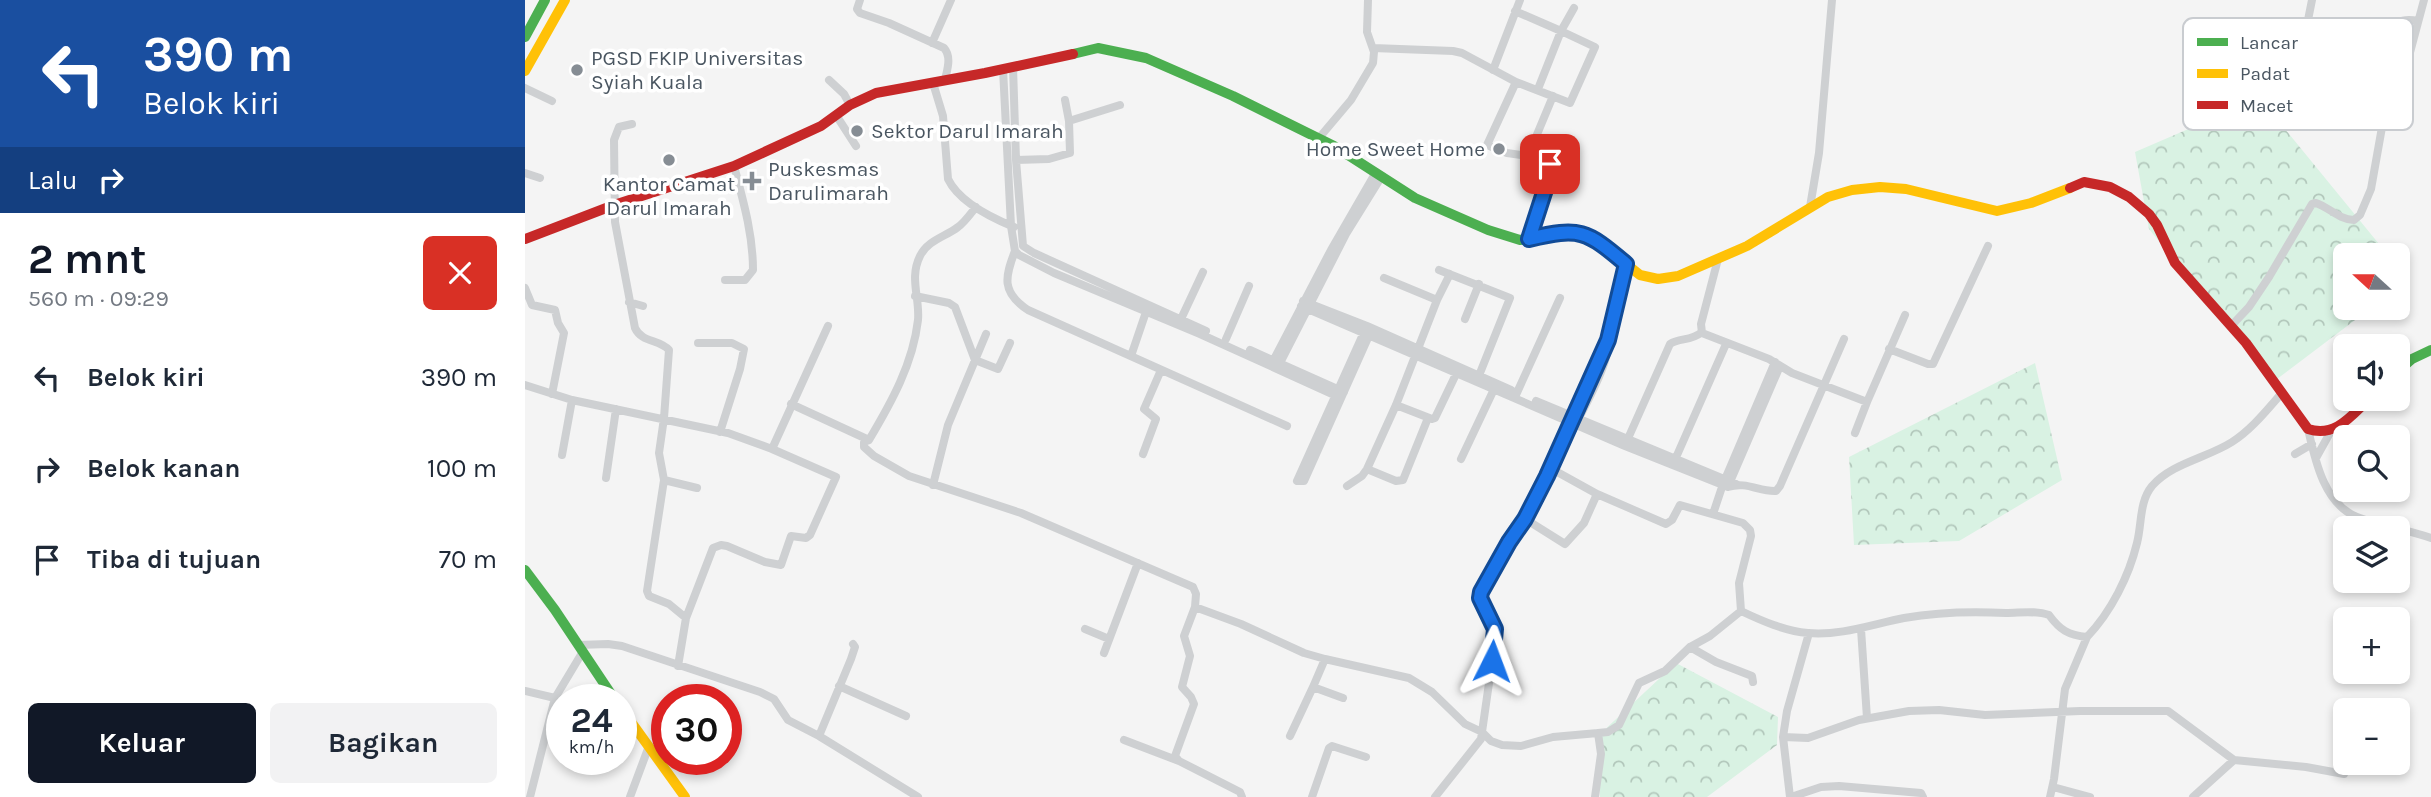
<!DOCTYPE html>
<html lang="id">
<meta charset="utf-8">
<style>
body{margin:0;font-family:Karla,sans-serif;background:#f2f2f3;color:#1f2937;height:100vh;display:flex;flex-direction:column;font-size:26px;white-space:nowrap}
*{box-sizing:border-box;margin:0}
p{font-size:23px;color:#747a83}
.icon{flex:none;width:38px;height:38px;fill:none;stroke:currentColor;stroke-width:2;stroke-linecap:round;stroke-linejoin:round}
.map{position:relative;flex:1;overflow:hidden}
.side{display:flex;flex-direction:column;background:#fff;width:525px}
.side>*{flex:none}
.hud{background:#1a4fa0;color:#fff;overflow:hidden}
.needle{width:46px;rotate:291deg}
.tools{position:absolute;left:1808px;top:243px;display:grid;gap:14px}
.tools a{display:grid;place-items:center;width:77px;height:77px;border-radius:10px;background:#fff;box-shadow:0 4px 10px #0003;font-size:35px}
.speed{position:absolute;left:21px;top:684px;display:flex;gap:14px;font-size:35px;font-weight:700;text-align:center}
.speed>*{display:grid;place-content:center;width:91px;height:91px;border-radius:50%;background:#fff;box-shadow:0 4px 10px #0003;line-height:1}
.speed small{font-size:18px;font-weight:400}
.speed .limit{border:10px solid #d22;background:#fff;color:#111}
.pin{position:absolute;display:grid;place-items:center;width:60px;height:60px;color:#fff;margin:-30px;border-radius:14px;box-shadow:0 4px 10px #0006}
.me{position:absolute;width:77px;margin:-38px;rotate:3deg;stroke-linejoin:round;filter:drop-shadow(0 0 5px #0008)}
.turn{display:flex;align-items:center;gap:24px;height:147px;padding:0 28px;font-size:32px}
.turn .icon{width:91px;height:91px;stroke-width:2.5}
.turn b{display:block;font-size:49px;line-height:60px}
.then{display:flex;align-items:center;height:66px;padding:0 28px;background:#0003;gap:14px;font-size:26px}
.round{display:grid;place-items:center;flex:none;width:74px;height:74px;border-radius:10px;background:#f2f2f3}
.overview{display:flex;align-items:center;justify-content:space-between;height:119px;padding:0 28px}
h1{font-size:42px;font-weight:700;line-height:52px;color:#111827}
.cta{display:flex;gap:14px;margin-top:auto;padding:14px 28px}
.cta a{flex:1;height:80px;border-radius:10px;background:#111827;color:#fff;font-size:28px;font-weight:700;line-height:80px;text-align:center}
.cta a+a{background:#f2f2f3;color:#1f2937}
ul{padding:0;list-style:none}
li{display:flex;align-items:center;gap:21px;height:91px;padding:0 28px}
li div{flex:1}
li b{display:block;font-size:26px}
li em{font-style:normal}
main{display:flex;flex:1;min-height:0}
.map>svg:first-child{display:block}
</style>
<main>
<section class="side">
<div class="hud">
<div class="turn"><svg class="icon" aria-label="left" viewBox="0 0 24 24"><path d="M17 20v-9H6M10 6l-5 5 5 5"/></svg><div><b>390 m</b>Belok kiri</div></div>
<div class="then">Lalu<svg class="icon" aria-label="right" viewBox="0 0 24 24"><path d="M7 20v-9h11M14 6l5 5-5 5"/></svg></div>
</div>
<div class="overview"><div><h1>2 mnt</h1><p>560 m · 09:29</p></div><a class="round" style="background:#d93025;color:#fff"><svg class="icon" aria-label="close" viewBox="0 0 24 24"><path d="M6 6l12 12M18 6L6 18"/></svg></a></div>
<ul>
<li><svg class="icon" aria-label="left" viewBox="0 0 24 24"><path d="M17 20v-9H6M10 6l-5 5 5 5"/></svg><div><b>Belok kiri</b></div><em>390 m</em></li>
<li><svg class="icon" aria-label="right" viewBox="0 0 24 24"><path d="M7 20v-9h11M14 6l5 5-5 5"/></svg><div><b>Belok kanan</b></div><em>100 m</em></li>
<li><svg class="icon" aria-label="arrive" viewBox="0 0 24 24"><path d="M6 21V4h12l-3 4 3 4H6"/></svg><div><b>Tiba di tujuan</b></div><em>70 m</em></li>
</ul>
<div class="cta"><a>Keluar</a><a>Bagikan</a></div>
</section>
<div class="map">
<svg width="1906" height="797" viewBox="0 0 1906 797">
<defs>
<pattern id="forest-crowns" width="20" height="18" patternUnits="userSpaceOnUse" patternTransform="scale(1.75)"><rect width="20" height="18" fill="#d9f2e3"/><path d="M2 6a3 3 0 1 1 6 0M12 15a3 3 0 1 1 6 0" fill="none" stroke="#b2c7bb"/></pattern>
</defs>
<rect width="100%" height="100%" fill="#f4f4f4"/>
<path fill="url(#forest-crowns)" d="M1746 112 1863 255 1820 256V308H1846L1748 382 1624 229 1610 152 1675 124Z
M1510 363 1537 480 1434 541 1329 545 1324 457Z
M1151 663 1253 717 1252 745 1182 797H1075L1074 735Z"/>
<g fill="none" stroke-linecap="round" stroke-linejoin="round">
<path stroke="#ced0d2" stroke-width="8" d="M335 0 332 9 335 13 364 23 419 48C427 57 422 70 420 80
M1787 0 1777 50 1809 65 1817 63 1829 44 1856 45C1868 28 1870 16 1893 21
M990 11 1036 31 1049 8
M407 43 426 0
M848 48 928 51 937 53 991 82 1045 103 1070 47 1036 31 1013 89
M488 67 491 160 498 246 509 253 681 331
M478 69 486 226 490 251 494 255 529 273 675 334 816 398
M968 70 995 0
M304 80 319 94 325 105
M991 82 962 145 982 153 1003 156
M408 83 418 116 423 179C434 202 467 218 489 227
M0 88 27 101
M311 115 331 146
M544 121 595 105
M107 124 94 127 89 140 90 222 110 328C117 343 134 339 144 350L139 418 134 453 139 480 122 591 124 596 144 604 161 618
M794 138 826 100 848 63 849 52 842 32 843 0
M491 160 524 159 545 153 544 121 540 100
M0 173 15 178
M451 207C446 213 440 222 433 227 420 237 403 240 395 256 384 278 395 298 393 320 388 364 366 403 344 440L339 442V447L349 456 384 476 496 513 668 587 671 594 670 607 659 636 665 656 657 687 666 697 669 704 650 756 654 761 715 792 717 797
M1285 207 1294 153 1307 0
M1004 239 1026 171 1025 164 1003 156 1028 96
M490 251C480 277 476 292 503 310L762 426
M1193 259 1176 324 1177 333 1244 359 1267 373 1342 402 1380 315
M914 270 985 298 953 378
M859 278 912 300
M200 280H220L228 270C228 234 218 200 209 166
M0 288 7 305 30 310 33 323 39 333 27 394
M390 296 424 303 430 307 450 360 473 369 485 343
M778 301 842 326 986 390
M104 302 118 306
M776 306 1100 446 1203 487C1222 481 1234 492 1251 491L1255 486 1319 339
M656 319 678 272
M940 319 954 284
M1707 325 1724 307 1744 277 1787 204 1791 203C1805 208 1813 219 1829 220L1835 215 1846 189 1859 116 1883 60 1899 0
M840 330 772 481H779L846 331
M701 339 724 286
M173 343H207L219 349 215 369 195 432
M1364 349 1403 364H1408L1463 246
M725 350 819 392
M606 356 622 309
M747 363 806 250 851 172
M753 367 821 234 857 176
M0 385 47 400 203 433 247 449 311 477 285 535 281 538 266 536 256 565 240 562 202 546 196 545 188 548 161 618 153 666
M990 397 1035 298
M1011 401 1211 484
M266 404 344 440
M871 405 907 419 910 418 933 370
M1783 429C1790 460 1799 504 1832 517 1855 526 1881 529 1906 538
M1330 433 1342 402
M1101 443 1145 344C1155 337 1165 342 1177 332
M1040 445C1051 422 1087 362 1083 340
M247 449 303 326
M618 454 631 419 619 409 636 370
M1770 454 1787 444
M37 455 47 400
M1791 458 1806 431
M936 459 971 385
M1149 462 1201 344
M1025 468 1072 494 1141 524 1147 520 1155 505 1218 523 1225 530 1226 536 1214 583 1216 611C1237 621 1260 631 1283 633 1315 636 1348 624 1379 618 1413 612 1445 611 1481 613 1495 613 1511 610 1524 615 1535 630 1543 635 1562 637 1586 612 1604 576 1612 543 1617 524 1614 502 1627 486 1647 463 1682 458 1707 442 1726 430 1741 411 1756 394
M842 469 871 481 878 480 903 418
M81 478 91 409
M139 480 172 488
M1205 482 1255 366
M408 485 423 425 461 334
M822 486 837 476 842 469 871 405 912 300 925 274
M1188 514 1198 484 1250 362
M1000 519 1040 544 1059 523 1072 494
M670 607 716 624 779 653 800 659
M560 629 584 639
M1336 629 1342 718
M53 645 83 644 97 646 235 692 249 699 263 720 294 736 393 797
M1165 647 1191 662 1227 676 1228 682
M579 653 613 563
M314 686 381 716
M0 691 30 698
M818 698 788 687 800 659 884 678 907 692 940 724 957 732 966 741 977 745 996 746 1028 737 1073 733 1076 754 1070 797
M1073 733 1083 732 1094 725 1114 683 1140 671 1165 647 1185 636 1216 611
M294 736 326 659 330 647 328 644
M765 736 788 687
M1258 737 1283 738 1334 720 1384 711 1414 710 1460 715 1555 711H1643L1709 760 1781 767 1819 774
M599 740 654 761
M1528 787 1565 797
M5 797 30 698 57 653
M105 797 124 746
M787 797 804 748 807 746 841 757
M910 797 956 739 971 634C968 620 953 606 956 592L984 542 1000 519 1022 476 1083 340 1101 264
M1265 797 1258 737 1262 711 1284 633
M1266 797 1296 787 1314 786 1396 793 1398 797
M1525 797 1529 779 1540 689 1562 637
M1668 797 1709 760"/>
<path stroke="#4caf50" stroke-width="10" d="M0 37 20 0
M548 54 573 48 621 58 708 96 809 146 890 198 963 230 995 240 1045 233
M1872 372 1887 359 1906 350
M0 570 30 610 90 700"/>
<path stroke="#ffc107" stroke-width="10" d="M0 71 40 0
M1045 233 1051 232 1071 240 1115 275 1133 279 1153 276 1222 246 1303 197 1327 190 1355 187 1381 189 1472 211 1506 203 1545 188
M96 708 160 797"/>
<path stroke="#c62828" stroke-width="10" d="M1545 188 1559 182 1585 187 1604 197 1624 214 1632 225 1650 263 1721 343 1783 429C1810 438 1826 416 1844 399
M0 239 89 205 209 166 296 126 325 105 351 93 460 73 548 54"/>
</g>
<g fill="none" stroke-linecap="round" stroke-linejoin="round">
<defs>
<path id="route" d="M967 661 970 629 955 598 956 592 984 542 1000 519 1022 476 1083 340 1101 264C1061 230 1055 227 1004 239L1026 171 1025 164"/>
</defs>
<use href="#route" stroke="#114b97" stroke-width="18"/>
<use href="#route" stroke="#1a73e8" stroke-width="12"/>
</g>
<g fill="#868d94" stroke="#fff" stroke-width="2.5">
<circle cx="52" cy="70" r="7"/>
<circle cx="332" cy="131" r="7"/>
<circle cx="974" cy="149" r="7"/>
<circle cx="144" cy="160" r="7"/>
<path d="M223.5 170.5h7v7h7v7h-7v7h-7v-7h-7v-7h7z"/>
</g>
<g text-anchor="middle" stroke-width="7" stroke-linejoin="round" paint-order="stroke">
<g font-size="21" fill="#4a5661" stroke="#fff" text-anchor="start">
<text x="66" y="65">PGSD FKIP Universitas<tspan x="66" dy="24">Syiah Kuala</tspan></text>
<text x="346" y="138">Sektor Darul Imarah</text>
<text x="960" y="156" text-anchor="end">Home Sweet Home</text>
<text x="243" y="176">Puskesmas<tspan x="243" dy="24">Darulimarah</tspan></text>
<text x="144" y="191" text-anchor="middle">Kantor Camat<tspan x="144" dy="24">Darul Imarah</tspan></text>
</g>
</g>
<rect x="1658" y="18" width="230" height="112" rx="10" fill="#fff" stroke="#c9ccd0" stroke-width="2"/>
<rect x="1672" y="38" width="31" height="8" fill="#4caf50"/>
<rect x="1672" y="69" width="31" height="9" fill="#ffc107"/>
<rect x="1672" y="101" width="31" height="8" fill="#c62828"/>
<g font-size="19" fill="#4a5661">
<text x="1715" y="49">Lancar</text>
<text x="1715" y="80">Padat</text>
<text x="1715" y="112">Macet</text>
</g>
</svg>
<div class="tools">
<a><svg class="needle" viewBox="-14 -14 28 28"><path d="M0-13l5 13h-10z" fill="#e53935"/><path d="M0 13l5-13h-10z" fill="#747a83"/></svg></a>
<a><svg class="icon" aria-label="sound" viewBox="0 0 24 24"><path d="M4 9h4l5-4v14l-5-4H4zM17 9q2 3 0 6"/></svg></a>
<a><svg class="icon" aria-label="search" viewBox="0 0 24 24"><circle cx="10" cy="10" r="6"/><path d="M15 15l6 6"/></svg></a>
<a><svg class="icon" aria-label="layers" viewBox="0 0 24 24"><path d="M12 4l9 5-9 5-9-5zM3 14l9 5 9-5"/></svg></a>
<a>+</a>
<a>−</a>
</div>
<div class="speed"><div>24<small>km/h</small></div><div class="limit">30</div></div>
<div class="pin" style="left:1025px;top:164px;background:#d93025"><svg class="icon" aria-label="arrive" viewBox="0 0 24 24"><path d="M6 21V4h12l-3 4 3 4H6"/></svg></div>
<svg class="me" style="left:967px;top:661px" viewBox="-20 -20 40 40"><path d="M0-17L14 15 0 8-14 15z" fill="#1a73e8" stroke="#fff" stroke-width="4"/></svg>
</div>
</main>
